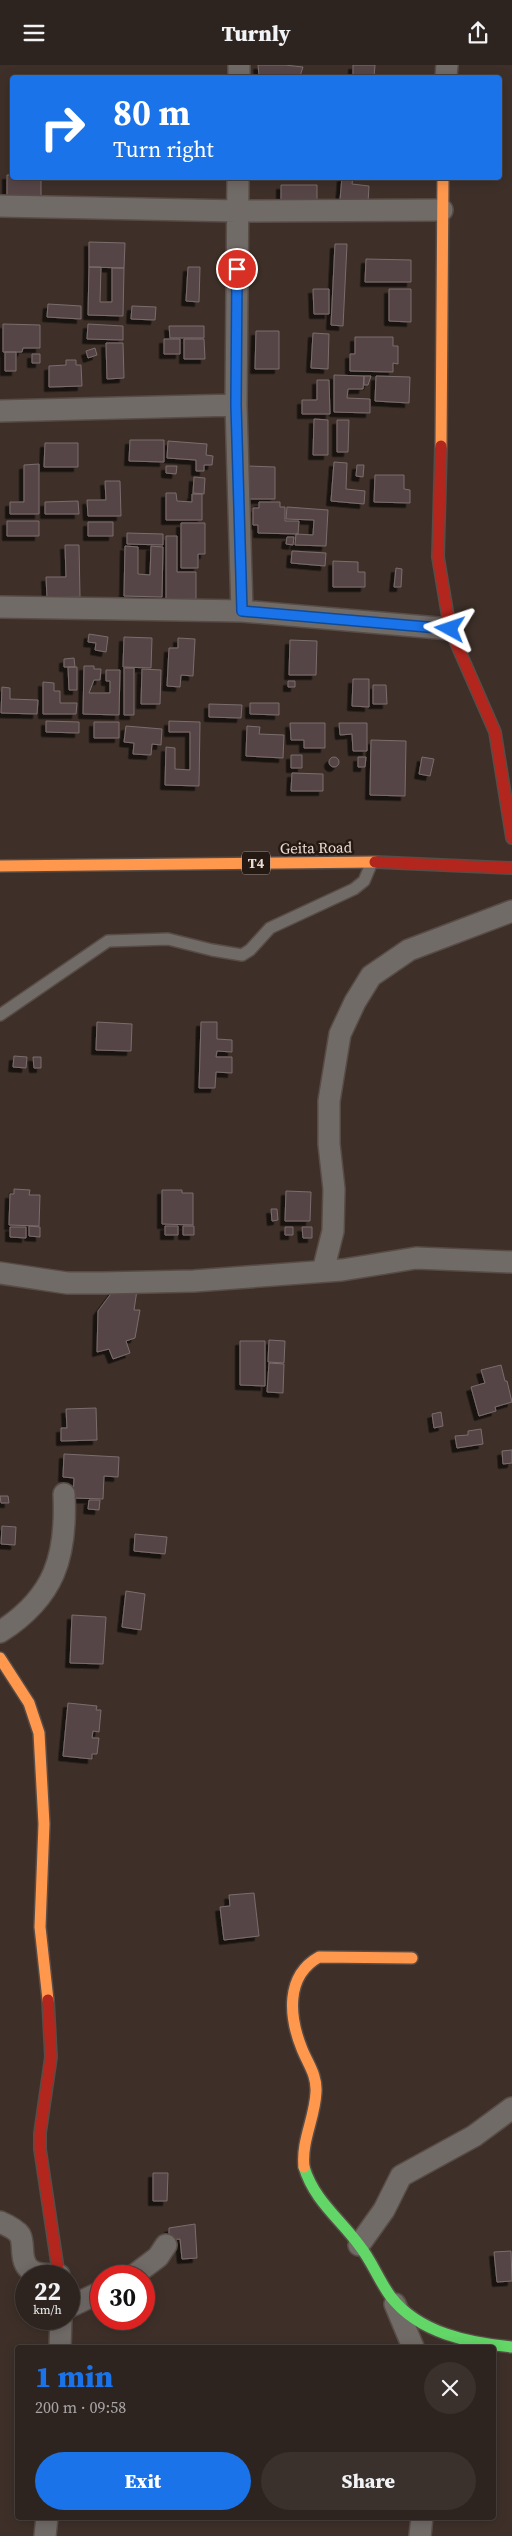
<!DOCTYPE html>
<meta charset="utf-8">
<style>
body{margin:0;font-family:"Source Serif 4",serif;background:#3a302c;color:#f1f3f6;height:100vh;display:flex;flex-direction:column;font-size:19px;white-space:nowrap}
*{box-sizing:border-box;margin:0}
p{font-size:16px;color:#a7a4a4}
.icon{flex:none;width:28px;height:28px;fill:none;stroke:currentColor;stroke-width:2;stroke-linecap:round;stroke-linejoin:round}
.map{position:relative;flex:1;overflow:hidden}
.side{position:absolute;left:15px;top:2280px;width:481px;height:175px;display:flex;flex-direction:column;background:#2e241f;border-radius:5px;box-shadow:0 2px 12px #0003,0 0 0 1px #49413d}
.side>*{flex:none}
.hud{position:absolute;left:10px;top:10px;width:492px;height:105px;border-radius:5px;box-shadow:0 2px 12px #0003,0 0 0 1px #49413d;background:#1a73e8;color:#fff;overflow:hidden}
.speed{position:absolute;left:15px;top:2200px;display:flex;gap:10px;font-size:25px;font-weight:700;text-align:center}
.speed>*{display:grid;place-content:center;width:65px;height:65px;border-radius:50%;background:#2e241f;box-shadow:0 2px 12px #0003,0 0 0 1px #49413d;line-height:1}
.speed small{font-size:12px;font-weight:400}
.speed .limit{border:8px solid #d22;background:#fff;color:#111}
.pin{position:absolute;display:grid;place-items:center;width:42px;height:42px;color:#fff;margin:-21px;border:2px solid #fff;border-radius:50%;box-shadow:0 1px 5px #0007}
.me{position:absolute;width:55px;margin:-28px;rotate:275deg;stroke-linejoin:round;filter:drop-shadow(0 0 4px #0008)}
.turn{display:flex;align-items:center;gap:18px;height:105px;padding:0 20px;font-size:22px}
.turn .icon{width:65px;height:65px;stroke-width:2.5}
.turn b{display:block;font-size:35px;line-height:42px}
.round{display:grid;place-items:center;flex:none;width:52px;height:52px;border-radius:26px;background:#3a302c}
.summary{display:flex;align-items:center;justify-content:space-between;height:85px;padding:0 20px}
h1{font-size:30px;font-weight:800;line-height:38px;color:#1a73e8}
.action{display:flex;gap:10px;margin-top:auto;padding:10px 20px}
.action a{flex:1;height:58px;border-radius:30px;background:#1a73e8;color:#fff;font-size:20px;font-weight:800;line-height:58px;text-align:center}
.action a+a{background:#3a302c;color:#f1f3f6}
header{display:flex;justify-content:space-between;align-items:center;height:65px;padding:0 20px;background:#2e241f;font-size:22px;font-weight:800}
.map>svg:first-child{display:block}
</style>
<header><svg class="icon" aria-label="menu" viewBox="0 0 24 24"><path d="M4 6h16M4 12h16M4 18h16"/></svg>Turnly<svg class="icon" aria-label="share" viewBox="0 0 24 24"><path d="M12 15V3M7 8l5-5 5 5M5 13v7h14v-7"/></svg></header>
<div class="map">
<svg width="512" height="2471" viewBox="0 0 512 2471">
<defs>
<filter id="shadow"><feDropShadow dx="-4.5" dy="4.5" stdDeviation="0" flood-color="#0009"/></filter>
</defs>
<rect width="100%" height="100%" fill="#3e3029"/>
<path fill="#574546" stroke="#7a6d6c" filter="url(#shadow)" d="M258 0H285L303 2 300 11 259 10Z
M353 0H375L374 12H353Z
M7 110H12V112H41V137L7 136Z
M342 112H353L352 119 369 121 368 138 340 135Z
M281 120H317V138L281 137Z
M89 177 125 178 124 203 89 202Z
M335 179H347L343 261 331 260Z
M366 194 411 195V217H365Z
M89 202H101L100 237H112V203H124L123 251 88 250Z
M188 202H200L199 237 186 236Z
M313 224H329V249H314Z
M389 224H411V257L389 256Z
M48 239 81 241V254L47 252Z
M132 241 156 242 155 255 131 254Z
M3 259 40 260V283H23L22 287H3Z
M88 259 123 261V275L87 274Z
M169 261H204V273H170Z
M256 266H279V304H255Z
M313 268 329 269 328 304 311 303Z
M355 272H393V281H398V299L393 298V307L350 306V289H355Z
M164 274H180V289H164Z
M184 274H204L205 294H184Z
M106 278H123L124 313 107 314Z
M95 283 97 290 88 293 86 286Z
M5 287H16V306H5Z
M32 289H40V298H32Z
M66 295H76V300H81L82 321 49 322V301L66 300Z
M334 310 364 311 363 324H348L347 333 370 334V348L334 347Z
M364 311H371L368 320H364Z
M376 311 410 312 409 338 375 336Z
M317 315H329L330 349H302V335H317Z
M314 354 328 355V390H313Z
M337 355H349L348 387H337Z
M130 375H164V397L129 396Z
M168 376 207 379 206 390 213 391 212 400H204V406H196V395L167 393Z
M45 378H78V402H44Z
M334 397 347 398 346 424 365 426 364 439 331 436Z
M39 399V449H10V437H24V400Z
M357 400H364L363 412 356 411Z
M166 401H177L176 409 166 408Z
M248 401 275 402V434H248Z
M375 410H404V424L410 425V438L374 437Z
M194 412 205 413 204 429 193 428Z
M105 416H120L121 451H88L87 435H106Z
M166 428H176L177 436 192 437V429H202V455H166Z
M78 436 79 449H45V437Z
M259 437H280V442H285V456H299L298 469 258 468V460H253V443H259Z
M287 442 328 445 326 481 295 480 296 469 313 470 314 455 286 454Z
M7 456H39V471H7Z
M88 457H113V471H88Z
M181 458H205V489H198V503H181Z
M127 468 163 469V480L127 479Z
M166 471H177V507H196V534H166Z
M287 472H294L293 480 286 479Z
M65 480H79L80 532H47L46 512H66Z
M125 481 138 482V509L150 510 151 481 163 482 162 532 124 531Z
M292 486 326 488 325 501 291 498Z
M333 496 358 497V507H365V522H333Z
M396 503 402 504 401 522H394Z
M89 569 108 572 106 587 95 585 96 578 88 577Z
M124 572 152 573 151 603 123 602Z
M178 573 195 574 193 611 181 610 180 622 167 621 169 583H178Z
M290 575 317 576 316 610H289Z
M74 593 75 602H64V594Z
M84 601H94V604H101L100 615H94L89 628H110V616H106V605H120L119 650 83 649Z
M68 602H77V625H69Z
M124 603H134V650H124Z
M142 604 161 605 160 639H141Z
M353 614H369V642L352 641Z
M288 616H295V622H288Z
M43 617 54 618V626H60V638H77L76 649H43Z
M373 620H386L387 639H373Z
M2 622 10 623V634L38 635 37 649 1 648Z
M250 638H279V650L250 649Z
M209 639 242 640 241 653 209 652Z
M46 656 79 657V668L46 667Z
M169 656 200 657 199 721 165 720 166 682 175 683V704L190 705V667H169Z
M94 657H119V673H94Z
M290 658H325V683H304V675H291Z
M339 658H367V686H353L352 669 340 670Z
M126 661 162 664 161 680 152 679 151 690 133 689 134 678 124 677Z
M247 661 260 662 259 669 284 670 283 693 246 691Z
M371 675 406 676 405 731 370 730Z
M291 690H302V703H291Z
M358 692H366L365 702H358Z
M422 692 434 694 430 711 419 709Z
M329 697a5 5 0 1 1 10 0a5 5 0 1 1-10 0Z
M292 708 323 709V726H291Z
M97 957 132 959 131 986 96 985Z
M201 957H217V974L232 975V987L217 986 216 992H232V1008L216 1007 215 1023H199Z
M14 991 27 992 26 1003 13 1002Z
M33 992H41V1003H34Z
M14 1124 30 1125 29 1130H40L39 1161 9 1160 10 1129H14Z
M162 1125H182V1128H193V1160L162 1159Z
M286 1126 311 1127 310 1156H285Z
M271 1144H277L278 1155 272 1156Z
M29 1161 40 1162V1172L29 1171Z
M165 1161H178V1170H165Z
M183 1161H194V1170H183Z
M10 1162H26V1173L10 1172Z
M285 1162H293V1170H285Z
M302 1162H312V1173H303Z
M116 1222 137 1225 134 1245H140L135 1273 126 1276 130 1288 113 1294 109 1284 97 1287 98 1246Z
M269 1275 285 1276 284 1298 268 1297Z
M240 1276H265V1321L240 1320Z
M269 1298 284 1299 283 1328 267 1327Z
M501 1300 505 1316H507L512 1337 495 1342 496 1346 479 1351 471 1322 485 1318 481 1305Z
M96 1343 97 1375 61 1376V1363H67L66 1344Z
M441 1347 443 1361 434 1363 432 1349Z
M481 1364 483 1379 457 1383 455 1371 468 1370V1366Z
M512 1385V1398L503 1399 502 1386Z
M64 1389 119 1392 118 1412 104 1411 103 1434 73 1433 74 1413 63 1412Z
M0 1431H8L9 1438H1Z
M89 1435H100L99 1445 88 1444Z
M2 1461 16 1462 15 1480 1 1479Z
M135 1469 167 1472 165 1489 134 1486Z
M126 1526 145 1529 141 1565 122 1562Z
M72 1550 106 1552 103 1599 70 1598Z
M68 1638 97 1641 96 1645H101L99 1667 93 1666 92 1673H99L97 1689H92V1694L63 1691Z
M254 1828 259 1871 224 1875 220 1842 230 1841 229 1830Z
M153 2108H168L167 2136H153Z
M195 2159 197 2193 182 2194 180 2174 169 2175V2163Z
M511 2186 512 2216 497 2217 494 2187Z"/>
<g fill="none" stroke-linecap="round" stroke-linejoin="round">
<defs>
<path id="lane" d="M0 950 108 876 168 874 212 885 242 890 250 885 270 863 354 824 364 816 372 797"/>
<path id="street" d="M239 12V0
M446 12 447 0
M238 112 236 340 242 546
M0 141 237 146 442 145
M0 346 236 340
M0 542 242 546 450 564
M323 1206 333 1166 334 1124 329 1079V1036L340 969 355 937 371 911 409 885 512 846
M0 1208 67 1218H103L194 1216 342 1205 416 1193 512 1197
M0 1567C55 1532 67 1491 64 1429
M0 2157C7 2160 16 2164 20 2170 23 2176 22 2183 23 2190 25 2210 42 2210 59 2210
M359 2180 384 2145 401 2111 474 2071 512 2043
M133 2211 158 2192 166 2180
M395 2239 413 2282
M69 2242 101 2227
M60 2282 61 2254
M45 2471 47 2452
M420 2471 422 2452"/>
<path id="fast" d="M304 2102C314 2135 339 2153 359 2180 372 2196 379 2216 391 2232 419 2268 469 2278 512 2282"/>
<path id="slow" d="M441 381 443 112
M0 801 375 797
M0 1593 29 1638 39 1668 44 1759 40 1862 48 1935
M304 2102C301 2076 315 2053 316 2027 317 2010 308 1999 302 1984 289 1952 285 1911 319 1892L412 1893"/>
<path id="jam" d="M441 381 438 492 450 564 495 667 512 773
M375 797 512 803
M48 1935 51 1992 40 2068V2084L59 2211"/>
</defs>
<use href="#lane" stroke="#584c46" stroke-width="14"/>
<use href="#street" stroke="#584c46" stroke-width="24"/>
<use href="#fast" stroke="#584c46" stroke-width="14"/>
<use href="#slow" stroke="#584c46" stroke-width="14"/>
<use href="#jam" stroke="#584c46" stroke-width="14"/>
<use href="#lane" stroke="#716b68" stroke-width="11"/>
<use href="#street" stroke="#716b68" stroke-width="21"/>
<use href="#fast" stroke="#63d668" stroke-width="11"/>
<use href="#slow" stroke="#ff974d" stroke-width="11"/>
<use href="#jam" stroke="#b3261e" stroke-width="11"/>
</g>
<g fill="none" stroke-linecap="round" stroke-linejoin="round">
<defs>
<path id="route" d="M237 204 236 340 242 546 450 564"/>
</defs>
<use href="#route" stroke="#114b97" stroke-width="12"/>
<use href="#route" stroke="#1a73e8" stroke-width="9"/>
</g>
<g text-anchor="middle" stroke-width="5" stroke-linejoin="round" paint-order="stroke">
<rect fill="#241913" stroke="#b0a199" stroke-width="1" x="242" y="786.5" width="28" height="23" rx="4"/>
<g font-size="14" font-weight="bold" fill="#ecdbd2">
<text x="256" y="803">T4</text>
</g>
<g font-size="15" fill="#ecdbd2" stroke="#241913">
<text transform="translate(316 783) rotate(-1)" y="5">Geita Road</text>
</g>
</g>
</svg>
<div class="speed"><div>22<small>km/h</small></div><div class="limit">30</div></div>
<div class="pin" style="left:237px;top:204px;background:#d93025"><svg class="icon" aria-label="arrive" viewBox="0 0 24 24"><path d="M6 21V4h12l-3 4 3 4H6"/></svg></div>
<svg class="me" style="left:450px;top:564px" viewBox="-20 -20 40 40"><path d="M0-17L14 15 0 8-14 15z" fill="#1a73e8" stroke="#fff" stroke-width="4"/></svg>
<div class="hud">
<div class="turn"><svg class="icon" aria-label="right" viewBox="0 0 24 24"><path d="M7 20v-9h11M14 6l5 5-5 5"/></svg><div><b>80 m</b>Turn right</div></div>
</div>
<section class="side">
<div class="summary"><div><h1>1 min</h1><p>200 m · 09:58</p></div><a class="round"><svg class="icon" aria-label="close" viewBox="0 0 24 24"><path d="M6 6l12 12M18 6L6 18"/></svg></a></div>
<div class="action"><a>Exit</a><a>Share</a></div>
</section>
</div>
